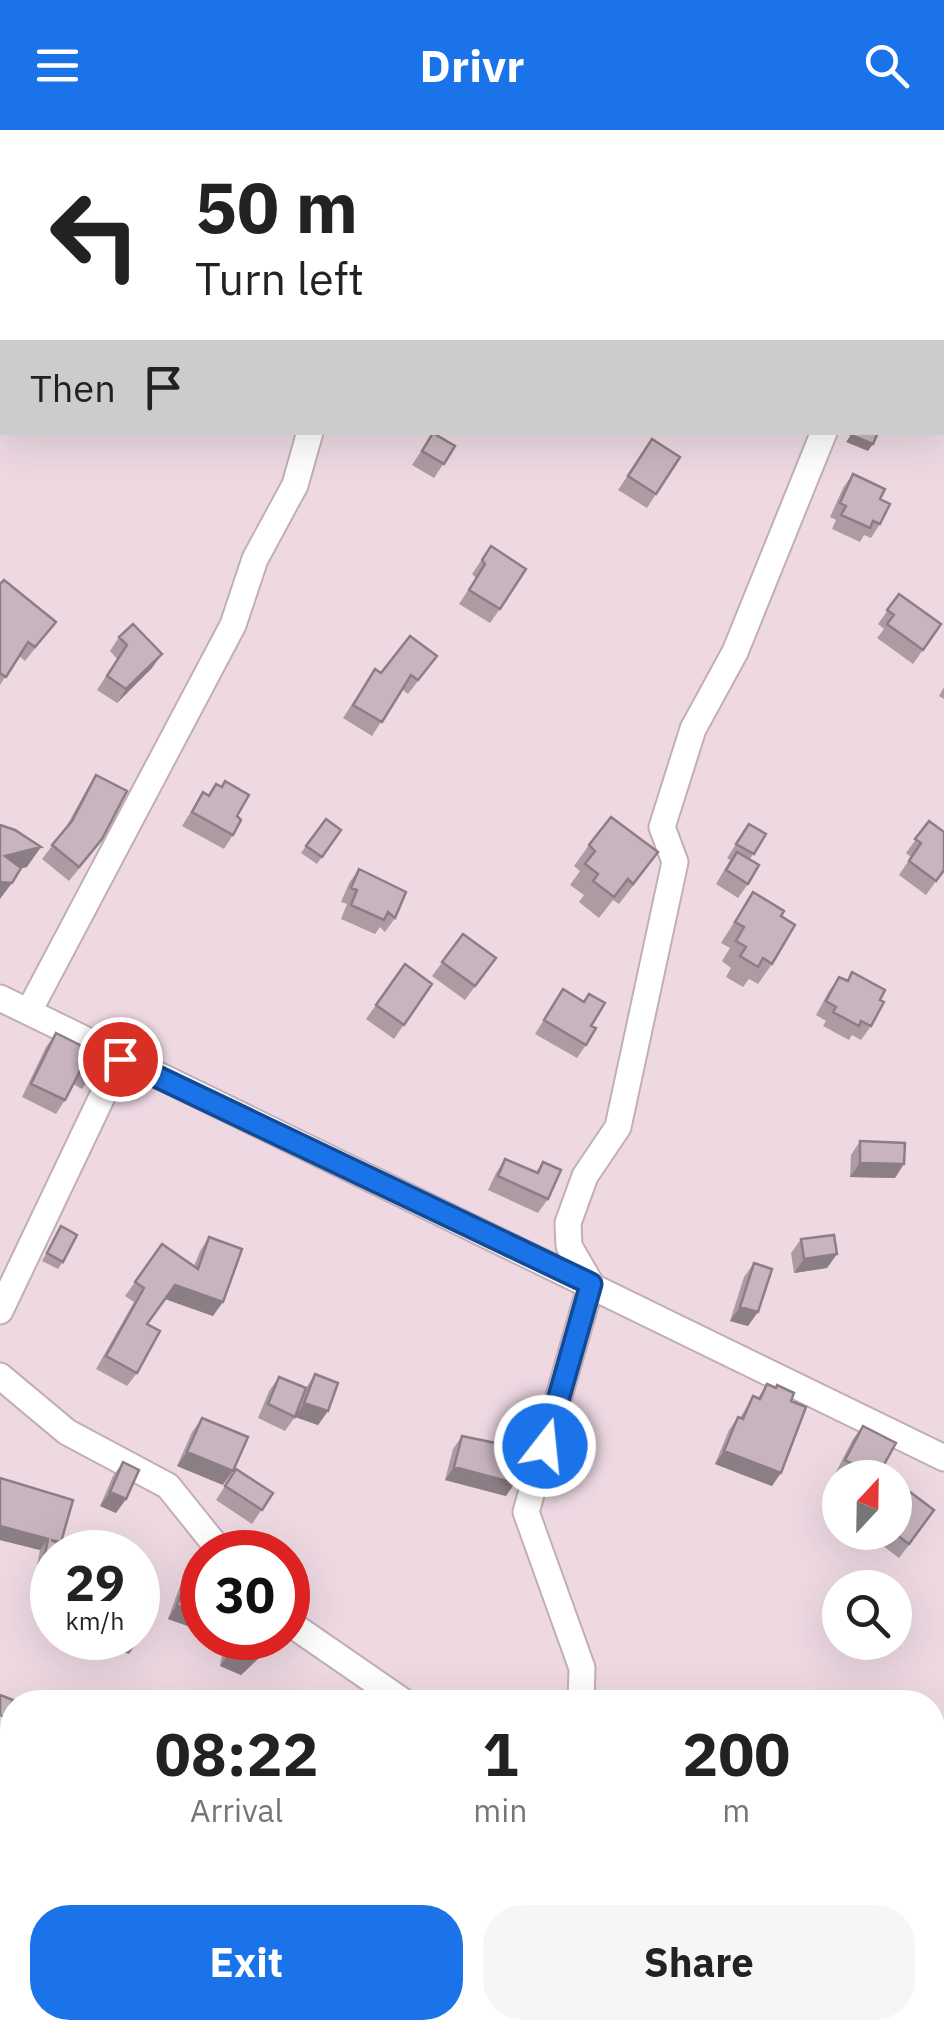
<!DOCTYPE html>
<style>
body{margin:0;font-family:"IBM Plex Sans",sans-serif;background:#f6f6f6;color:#222;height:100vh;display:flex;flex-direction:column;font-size:38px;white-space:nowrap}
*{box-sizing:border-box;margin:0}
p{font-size:32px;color:#767676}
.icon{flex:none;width:55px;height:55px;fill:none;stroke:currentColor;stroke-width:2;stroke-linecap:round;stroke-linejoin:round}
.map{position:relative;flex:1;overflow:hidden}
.details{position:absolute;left:0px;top:1560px;width:945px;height:350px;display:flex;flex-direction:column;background:#fff;border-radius:40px 40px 0 0;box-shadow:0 10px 40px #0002}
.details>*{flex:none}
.guide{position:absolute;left:0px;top:0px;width:945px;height:305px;box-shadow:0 10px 40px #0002;background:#fff;color:#222;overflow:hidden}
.needle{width:65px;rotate:22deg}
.tools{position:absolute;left:822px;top:1330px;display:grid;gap:20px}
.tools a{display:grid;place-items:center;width:90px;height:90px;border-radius:50%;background:#fff;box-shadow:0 10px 40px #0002;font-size:50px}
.speed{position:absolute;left:30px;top:1400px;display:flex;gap:20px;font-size:50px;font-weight:700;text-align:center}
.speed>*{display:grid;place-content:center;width:130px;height:130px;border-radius:50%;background:#fff;box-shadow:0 10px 40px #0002;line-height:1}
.speed small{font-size:25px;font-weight:400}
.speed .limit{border:15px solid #d22;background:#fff;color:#111}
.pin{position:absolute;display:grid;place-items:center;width:85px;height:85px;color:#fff;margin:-42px;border:5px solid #fff;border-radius:50%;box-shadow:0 2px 10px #0007}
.me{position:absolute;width:110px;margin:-55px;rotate:16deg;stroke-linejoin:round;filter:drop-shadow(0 0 8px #0008)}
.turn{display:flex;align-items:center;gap:35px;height:210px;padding:0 30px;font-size:45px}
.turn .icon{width:130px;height:130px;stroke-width:2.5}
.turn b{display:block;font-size:70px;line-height:85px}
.then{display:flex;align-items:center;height:95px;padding:0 30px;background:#0003;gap:20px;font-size:38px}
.eta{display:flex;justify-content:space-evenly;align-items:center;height:170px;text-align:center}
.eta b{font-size:60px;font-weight:700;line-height:70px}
.action{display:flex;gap:20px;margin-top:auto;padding:20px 30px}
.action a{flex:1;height:115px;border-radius:40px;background:#1a73e8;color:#fff;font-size:40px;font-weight:700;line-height:115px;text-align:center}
.action a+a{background:#f6f6f6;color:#222}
header{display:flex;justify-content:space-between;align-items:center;height:130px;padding:0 30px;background:#1a73e8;color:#fff;font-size:45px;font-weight:700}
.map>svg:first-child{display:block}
</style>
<header><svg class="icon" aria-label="menu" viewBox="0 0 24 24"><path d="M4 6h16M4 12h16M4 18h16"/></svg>Drivr<svg class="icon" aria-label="search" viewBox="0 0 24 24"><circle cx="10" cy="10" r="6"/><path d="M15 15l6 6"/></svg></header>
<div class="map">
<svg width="944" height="1910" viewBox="0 0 944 1910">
<rect width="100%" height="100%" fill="#eed9e3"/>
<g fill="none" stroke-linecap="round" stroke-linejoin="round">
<defs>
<path id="minor" d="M237 2 239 0
M942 23 944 20
M0 868 944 1328
M29 881 233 495 255 429 295 355 310 302
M0 1181 120 929
M0 1246 67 1302 168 1356 221 1422
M288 1492 404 1572
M581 1572 582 1538 526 1382 591 1154 569 1116 568 1093 585 1046 618 997 675 732 662 697 693 599 735 522 824 302
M0 1867 12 1874
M39 1898 47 1910
M639 1898 647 1910"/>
</defs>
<use href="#minor" stroke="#c3aeb8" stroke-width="29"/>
<use href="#minor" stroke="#fff" stroke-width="25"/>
</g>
<path fill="#ac9ba3" d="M156 0H213L211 2H159Z
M433 303 455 316 434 348 412 335Z
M652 309 680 327 647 378 618 360Z
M853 344 880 369V394L871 408 864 405 860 412 832 399 836 390 830 387 843 358Z
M491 416 500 479 490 493 459 474 476 448 472 444Z
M0 454 56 492 25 531 19 526 0 555Z
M899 464 941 494 913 534 877 508 884 499 878 494Z
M119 507 152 538 117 573 97 560 117 529 110 521Z
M437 526 408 564 402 559 372 606 343 588 375 539 381 543Z
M944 557V569L939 566Z
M96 645 92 723 69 751 42 729 65 699 87 659Z
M216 654 237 686 233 705 224 719 182 696 203 662 208 665Z
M326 689 341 700 317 734 301 723Z
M929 691 944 740 926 765 899 745 911 727 906 723Z
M749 694 766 704 750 729 748 754 738 768 716 754 730 730 727 728Z
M589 715 643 743 619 774 613 770 599 788 579 772 584 765 570 755 580 741 574 736Z
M359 739 395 788 385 802 380 797 375 804 341 789 347 774 341 772 349 753Z
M753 762 781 786 772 834 758 854 749 849 743 857 726 847 731 838 722 831 730 818 721 813Z
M463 804 496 828 465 870 432 846Z
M405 834 432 854 394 909 366 889Z
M852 842 880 870 871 896 861 910 852 905 849 910 823 896 826 891 816 885 829 861 839 847 847 851Z
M563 859 591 896 586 915 577 928 535 904Z
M56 903 92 945 82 959 73 954 65 970 56 984 22 967 46 917Z
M860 1011 895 1048 850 1047 851 1025Z
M505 1029 536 1042 543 1032 548 1069 538 1083 488 1060 496 1043Z
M61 1096 63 1132 58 1139 42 1131Z
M209 1107 213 1186 165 1169 147 1194 137 1243 127 1256 96 1239 134 1172 125 1166 162 1114 194 1136 200 1121Z
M801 1109 837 1124 827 1138 794 1143 791 1123Z
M754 1133 748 1196 730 1191 744 1147Z
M315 1244 328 1281 318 1295 295 1287 285 1301 258 1288 269 1261 279 1247 306 1258Z
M767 1254 791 1271 772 1356 715 1334 729 1300 738 1287 740 1288 753 1266 758 1268Z
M513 1286 506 1366 445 1350 453 1319 462 1306 500 1314 504 1299Z
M202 1288 223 1355 177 1336 192 1302Z
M863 1296 877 1348H842L835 1344 853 1309Z
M123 1332 126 1369 116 1383 100 1376 113 1346Z
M236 1339 273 1363 252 1394 216 1370Z
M0 1348 59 1414 52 1454 34 1451 40 1420 0 1410Z
M925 1394 899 1428 874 1409 879 1402H895Z
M195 1428 202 1431V1501L168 1489 185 1442Z
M221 1508H269L268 1510 270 1512 261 1526 241 1545 220 1536 225 1509Z
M286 1898H324L315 1910H310Z
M860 1898H894L899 1910H851Z"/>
<path fill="#8c7e85" d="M851 305 873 314 868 321 846 312Z
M162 524 152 538 117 573 126 559Z
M41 717 27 737 0 744 5 726Z
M1 752 12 753 0 769V754Z
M860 1033 904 1034 895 1048 850 1047Z
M837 1124 827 1138 794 1143 804 1129Z
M175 1155 223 1172 213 1186 165 1169Z
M740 1177 758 1182 748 1196 730 1191Z
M304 1273 328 1281 318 1295 295 1287Z
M724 1321 781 1343 772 1356 715 1334Z
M187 1322 233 1341 223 1355 177 1336Z
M454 1337 515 1353 506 1366 445 1350Z
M110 1362 126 1369 116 1383 100 1376Z
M0 1396 48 1409 40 1420 0 1410Z
M42 1439 52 1441V1454L34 1451Z
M177 1475 202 1484V1501L168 1489Z
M85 1508H132L139 1510 129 1524Z
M270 1512 261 1526 241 1545 220 1536 230 1522Z"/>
<path fill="#c8b4be" stroke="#8c7e85" stroke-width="2.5" d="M175 0H209L207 2H178Z
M852 302H878L873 314 851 305Z
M433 303 455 316 444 334 422 321Z
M652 309 680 327 656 364 628 346Z
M853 344 885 359 880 369 890 374 880 394 873 391 870 398 841 385 846 376 840 373Z
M491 416 526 439 500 479 469 460 485 434 482 430Z
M4 450 56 492 35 517 28 512 6 547 0 543V454Z
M899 464 941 494 923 520 887 494 894 485 887 480Z
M133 494 162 524 126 559 107 546 127 515 119 507Z
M410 506 437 526 418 550 411 545 382 592 353 575 375 539 381 543Z
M96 645 127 661 102 709 79 737 52 715 72 691Z
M225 651 249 665 237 686 241 690 233 705 192 682 203 662 209 666 216 654 222 657Z
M611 687 658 722 633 754 628 749 614 767 593 751 598 744 585 734 595 721 589 715Z
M326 689 341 700 322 727 306 716Z
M929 691 944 702V740L936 751 909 731 921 713 915 709Z
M749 694 766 704 754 724 736 714Z
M0 695 15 700 41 717 5 726 21 738 12 753 1 752 0 756Z
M737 722 759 735 748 754 726 740Z
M359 739 406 762 395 788 388 782 384 790 351 775 357 760 351 758Z
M753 762 784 781 781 786 795 795 772 834 763 828 758 837 740 826 746 817 736 811 744 797 735 792Z
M463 804 496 828 475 856 442 832Z
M405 834 432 854 404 895 376 875Z
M852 842 885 860 880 870 884 872 871 896 861 891 859 896 833 882 836 877 826 871 839 847 848 851Z
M563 859 584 872 589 864 605 873 591 896 596 898 586 915 544 890Z
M56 903 102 926 92 945 81 939 65 970 31 954Z
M860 1011 905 1013 904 1034 860 1033Z
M505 1029 538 1043 543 1032 561 1040 548 1069 498 1046Z
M61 1096 77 1105 63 1132 47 1123Z
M834 1105 837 1124 804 1129 801 1109Z
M209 1107 242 1119 223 1172 175 1155 147 1194 160 1201 137 1243 106 1226 144 1158 135 1152 162 1114 198 1139Z
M754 1133 772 1139 758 1182 740 1177Z
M315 1244 338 1253 328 1281 304 1273Z
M279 1247 306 1258 295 1287 268 1274Z
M767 1254 776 1258 777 1255 794 1263 791 1271 806 1277 781 1343 724 1321 738 1287 743 1289 753 1266 760 1269Z
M513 1286 530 1291 515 1353 454 1337 462 1306 505 1315Z
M202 1288 248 1307 233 1341 187 1322Z
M863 1296 896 1313 877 1347 845 1330Z
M123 1332 139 1340 126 1369 110 1362Z
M236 1339 273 1363 262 1380 225 1356Z
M0 1348 73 1370 61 1412 51 1410 78 1422H52V1441L42 1439 48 1409 0 1396Z
M910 1362 934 1380 909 1414 893 1402H895V1381Z
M195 1428 202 1431V1484L177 1475Z
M138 1465 154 1472 139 1510 132 1508H138Z
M233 1508H269L268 1510 270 1512 250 1531 230 1522Z
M0 1565 13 1570 6 1587 0 1585Z
M0 1773 12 1779V1795L2 1817 0 1816Z
M864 1898H894L899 1910H868Z"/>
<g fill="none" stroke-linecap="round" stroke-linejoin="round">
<defs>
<path id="route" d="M120 929 591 1154 545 1316"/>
</defs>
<use href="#route" stroke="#114b97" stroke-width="25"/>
<use href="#route" stroke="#1a73e8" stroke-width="18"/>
</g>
</svg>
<div class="tools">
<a><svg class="needle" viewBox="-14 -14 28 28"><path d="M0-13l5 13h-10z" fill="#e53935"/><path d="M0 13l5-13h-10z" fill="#767676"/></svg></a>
<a><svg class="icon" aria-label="search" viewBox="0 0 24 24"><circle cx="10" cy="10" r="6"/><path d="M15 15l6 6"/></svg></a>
</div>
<div class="speed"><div>29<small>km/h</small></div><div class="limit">30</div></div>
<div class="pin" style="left:120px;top:929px;background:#d93025"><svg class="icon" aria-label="arrive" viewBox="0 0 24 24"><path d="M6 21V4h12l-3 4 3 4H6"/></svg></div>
<svg class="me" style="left:545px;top:1316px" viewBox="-20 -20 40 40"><circle r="17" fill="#1a73e8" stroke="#fff" stroke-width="3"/><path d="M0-11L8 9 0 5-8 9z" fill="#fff"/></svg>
<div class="guide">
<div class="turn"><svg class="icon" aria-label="left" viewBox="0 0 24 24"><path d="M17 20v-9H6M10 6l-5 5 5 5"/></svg><div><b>50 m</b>Turn left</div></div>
<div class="then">Then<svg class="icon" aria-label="arrive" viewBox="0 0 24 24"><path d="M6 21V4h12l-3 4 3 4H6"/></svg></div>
</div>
<section class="details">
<div class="eta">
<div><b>08:22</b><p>Arrival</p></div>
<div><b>1</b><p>min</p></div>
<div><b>200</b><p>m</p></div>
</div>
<div class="action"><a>Exit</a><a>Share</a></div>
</section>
</div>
